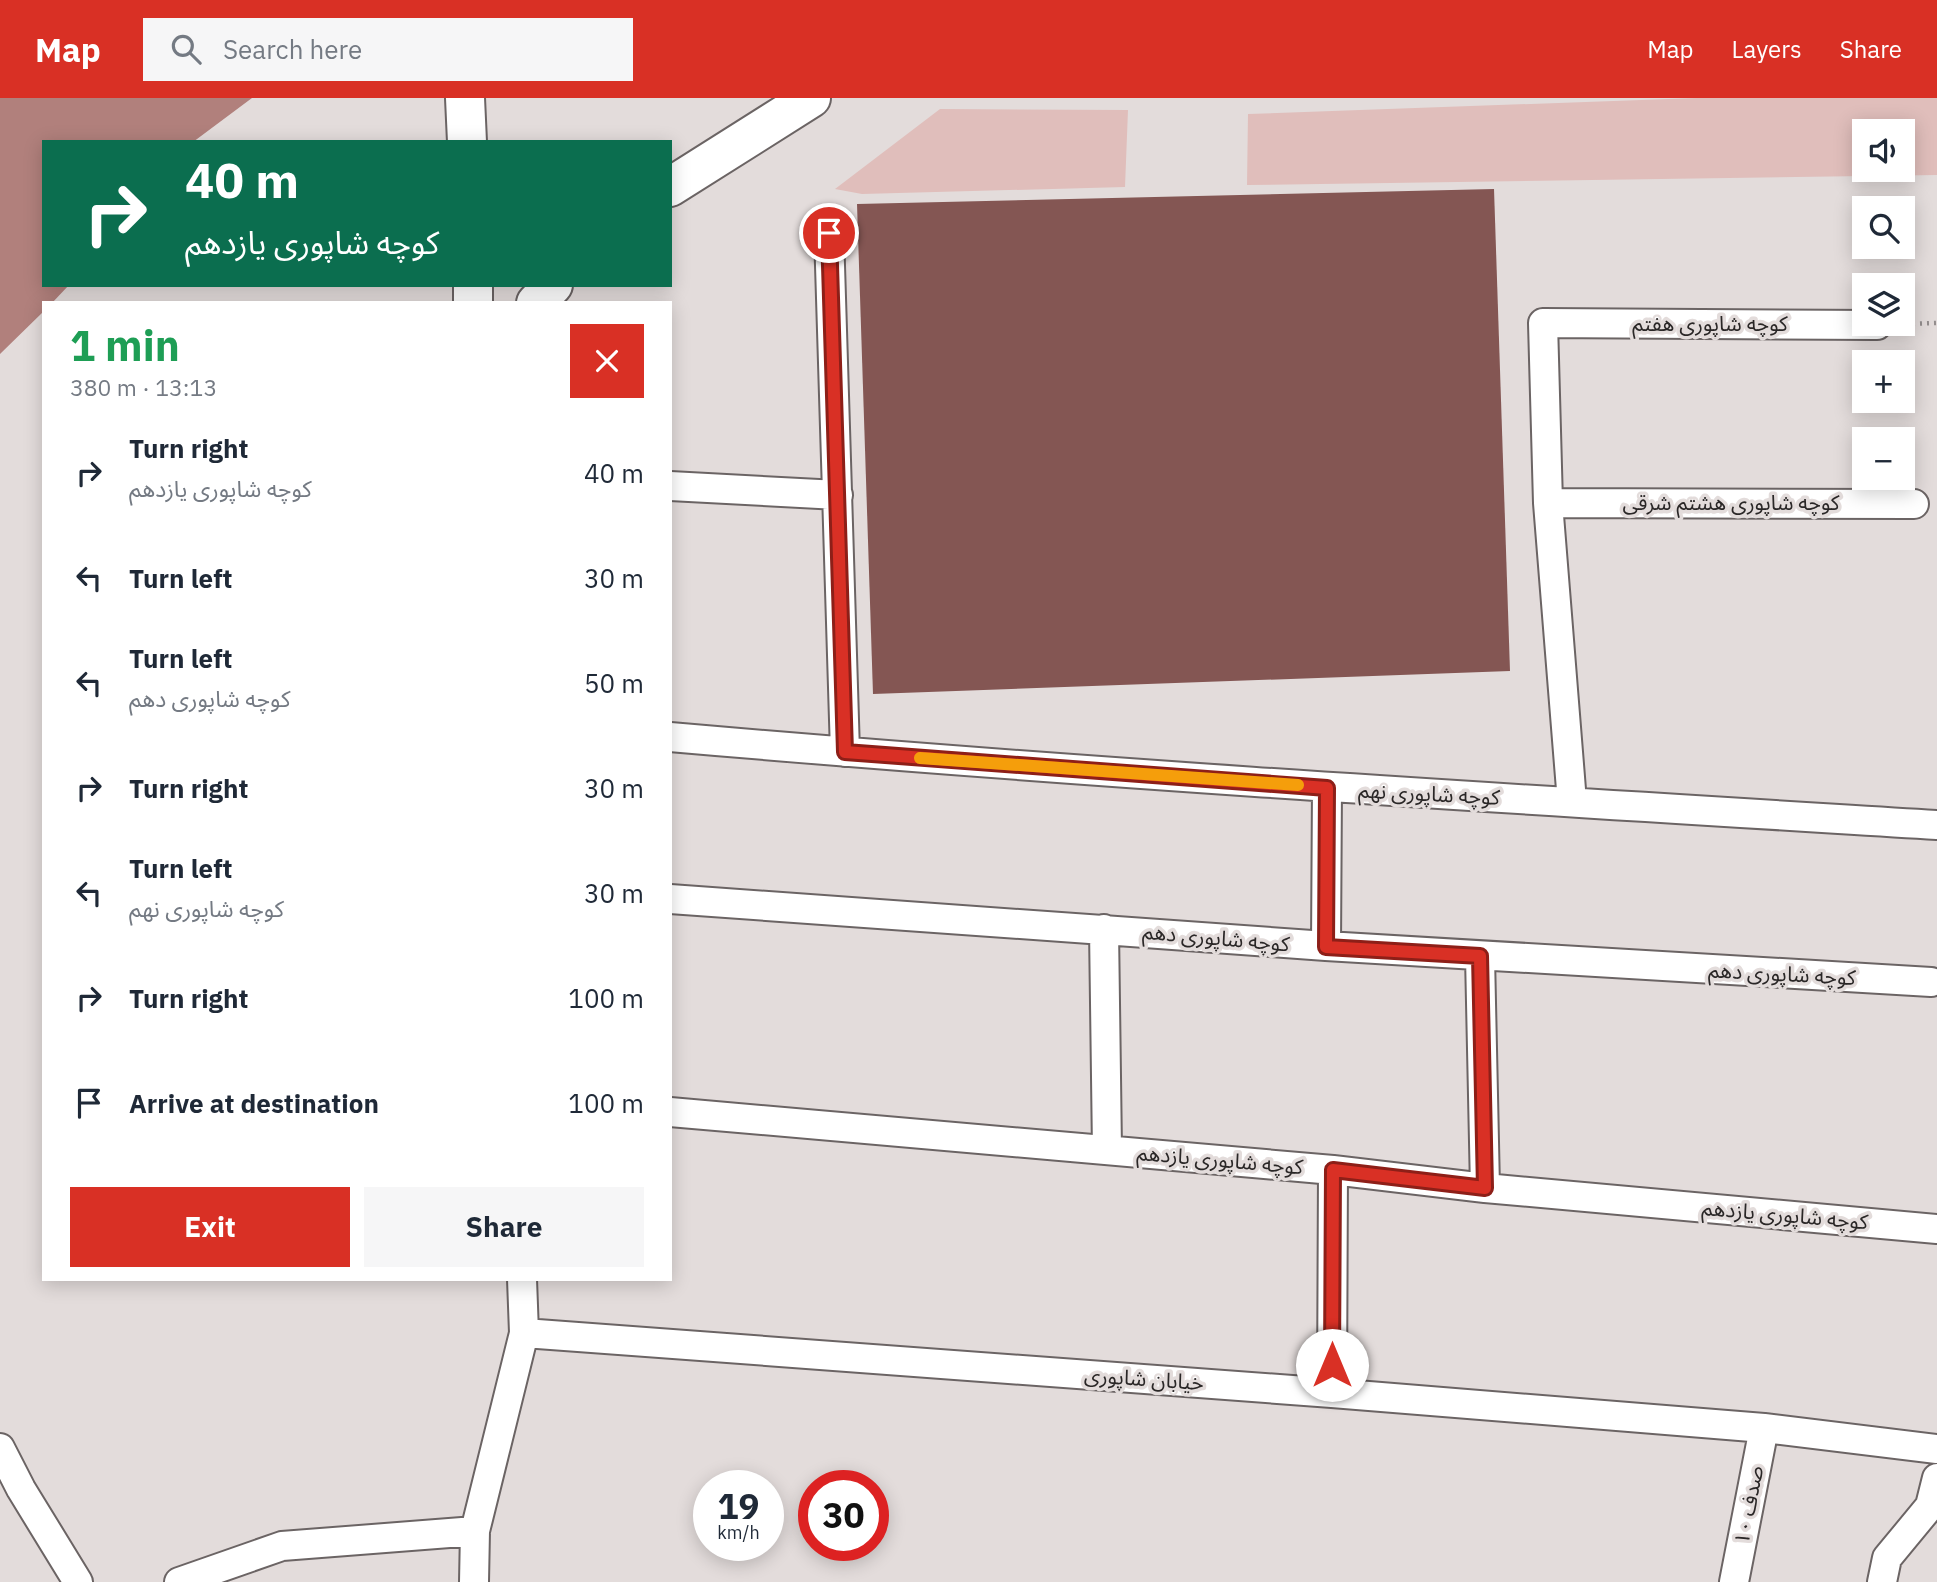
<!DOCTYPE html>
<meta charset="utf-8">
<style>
body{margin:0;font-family:"IBM Plex Sans","Noto Sans Arabic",sans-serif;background:#f6f6f7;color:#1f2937;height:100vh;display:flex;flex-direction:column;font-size:26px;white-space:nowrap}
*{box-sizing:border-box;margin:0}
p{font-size:23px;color:#747a83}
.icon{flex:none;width:38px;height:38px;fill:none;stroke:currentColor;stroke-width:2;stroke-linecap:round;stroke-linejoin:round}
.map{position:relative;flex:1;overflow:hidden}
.side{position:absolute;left:42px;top:203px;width:630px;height:980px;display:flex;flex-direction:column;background:#fff;border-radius:0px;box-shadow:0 4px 18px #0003}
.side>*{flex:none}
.top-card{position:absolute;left:42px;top:42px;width:630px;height:147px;border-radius:0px;box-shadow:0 4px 18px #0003;background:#0b6e4f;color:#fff;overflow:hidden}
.controls{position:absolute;left:1852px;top:21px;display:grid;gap:14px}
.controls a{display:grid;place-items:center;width:63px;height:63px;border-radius:0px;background:#fff;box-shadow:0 4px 18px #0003;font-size:35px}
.speed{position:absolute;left:693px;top:1372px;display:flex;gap:14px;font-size:35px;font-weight:700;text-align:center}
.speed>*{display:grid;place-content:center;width:91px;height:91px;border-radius:50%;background:#fff;box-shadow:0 4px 18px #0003;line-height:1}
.speed small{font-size:18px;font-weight:400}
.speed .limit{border:10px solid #d22;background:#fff;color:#111}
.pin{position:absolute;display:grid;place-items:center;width:60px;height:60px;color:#fff;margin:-30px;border:4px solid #fff;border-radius:50%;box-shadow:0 2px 7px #0007}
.me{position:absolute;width:77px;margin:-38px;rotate:0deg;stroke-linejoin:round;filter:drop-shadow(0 0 5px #0008)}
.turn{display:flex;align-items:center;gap:24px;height:147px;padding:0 28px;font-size:32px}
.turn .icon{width:91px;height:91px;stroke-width:2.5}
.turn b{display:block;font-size:49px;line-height:60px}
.round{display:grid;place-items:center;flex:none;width:74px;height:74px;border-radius:0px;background:#f6f6f7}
.summary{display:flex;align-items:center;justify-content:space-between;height:119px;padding:0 28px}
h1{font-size:42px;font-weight:800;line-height:52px;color:#1e9e55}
.button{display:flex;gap:14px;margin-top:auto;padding:14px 28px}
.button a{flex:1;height:80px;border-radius:0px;background:#d93025;color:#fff;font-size:28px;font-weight:800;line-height:80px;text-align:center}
.button a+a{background:#f6f6f7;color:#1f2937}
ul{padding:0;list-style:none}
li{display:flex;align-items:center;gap:21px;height:105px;padding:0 28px}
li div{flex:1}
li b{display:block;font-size:26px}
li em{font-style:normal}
header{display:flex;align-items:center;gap:42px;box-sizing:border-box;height:98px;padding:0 35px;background:#d93025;color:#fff}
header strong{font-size:33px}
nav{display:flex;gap:38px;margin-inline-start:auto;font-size:24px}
.search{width:490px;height:63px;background:#f6f6f7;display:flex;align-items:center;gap:18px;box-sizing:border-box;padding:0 24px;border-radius:0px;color:#747a83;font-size:26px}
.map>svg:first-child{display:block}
</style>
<header>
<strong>Map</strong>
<div class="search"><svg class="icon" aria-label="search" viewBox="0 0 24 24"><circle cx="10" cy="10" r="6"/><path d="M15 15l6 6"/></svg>Search here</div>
<nav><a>Map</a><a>Layers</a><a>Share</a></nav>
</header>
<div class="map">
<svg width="1937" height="1484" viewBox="0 0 1937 1484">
<rect width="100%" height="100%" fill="#e3dcdb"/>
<path fill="#e0bebb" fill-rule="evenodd" d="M1696 0H1937V77L1247 87 1248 16ZM1864 33H1902V72H1864Z
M940 11 1128 12 1125 89 862 96 835 91Z"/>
<path fill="#b1807c" d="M0 0H252L193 44H44V187H69L52 205H44V213L0 256Z"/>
<path fill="#845653" d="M1494 91 1510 573 873 596 857 106Z"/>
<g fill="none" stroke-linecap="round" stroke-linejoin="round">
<defs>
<path id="street" d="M829 135 845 654
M670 388 838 397
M1548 405 1914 406
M670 639C1092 676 1515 701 1937 727
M1572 704 1548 405 1543 225 1877 227
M670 801 1326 848 1931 884
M1104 831 1107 1052
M1326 848 1327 689
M1480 858 1485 1090
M670 1014 1333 1072 1485 1090 1937 1131
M524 1235 1332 1295 1764 1330 1937 1351
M1332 1295 1333 1072
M0 1350 21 1391 78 1484
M179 1484 282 1448 475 1433
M474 1484 475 1433 524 1235 522 1181
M1734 1484 1764 1330
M1882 1484 1887 1460 1930 1408 1937 1380"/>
<path id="secondary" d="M465 0 467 44
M670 89 811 0
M473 187V205
M536 205 553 187"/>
</defs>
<use href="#street" stroke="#6b6464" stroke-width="32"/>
<use href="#secondary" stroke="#6b6464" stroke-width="42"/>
<path stroke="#938d8d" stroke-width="4.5" stroke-dasharray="2 5" stroke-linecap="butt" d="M1906 226 1937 225"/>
<use href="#street" stroke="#fff" stroke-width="28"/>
<use href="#secondary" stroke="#fff" stroke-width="38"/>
</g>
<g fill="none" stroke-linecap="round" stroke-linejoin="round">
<defs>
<path id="route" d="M829 135 845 654 1327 690 1326 849 1480 858 1485 1090 1333 1072 1332 1267"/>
</defs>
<use href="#route" stroke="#8d1f18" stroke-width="18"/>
<use href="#route" stroke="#d93025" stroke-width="12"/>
<path stroke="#f59e0b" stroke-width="12" d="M920 660 1298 687"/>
</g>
<g text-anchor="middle" stroke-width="7" stroke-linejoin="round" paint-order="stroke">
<g font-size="21" fill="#2a2727" stroke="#e3dcdb">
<text x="1710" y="233">کوچه شاپوری هفتم</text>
<text x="1731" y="412">کوچه شاپوری هشتم شرقی</text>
<text transform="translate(1429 696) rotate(3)" y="7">کوچه شاپوری نهم</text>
<text transform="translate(1216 840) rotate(5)" y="7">کوچه شاپوری دهم</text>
<text transform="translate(1782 876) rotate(3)" y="7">کوچه شاپوری دهم</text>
<text transform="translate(1220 1062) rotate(5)" y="7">کوچه شاپوری یازدهم</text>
<text transform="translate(1785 1117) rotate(5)" y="7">کوچه شاپوری یازدهم</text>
<text transform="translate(1144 1281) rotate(4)" y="7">خیابان شاپوری</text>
<text transform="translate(1749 1407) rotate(-79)" y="7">صدف ۱۰</text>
</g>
</g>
</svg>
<div class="controls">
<a><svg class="icon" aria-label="sound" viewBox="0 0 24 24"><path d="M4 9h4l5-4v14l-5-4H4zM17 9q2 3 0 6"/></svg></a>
<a><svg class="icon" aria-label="search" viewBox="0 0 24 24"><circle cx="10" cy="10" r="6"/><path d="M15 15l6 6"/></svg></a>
<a><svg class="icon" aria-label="layers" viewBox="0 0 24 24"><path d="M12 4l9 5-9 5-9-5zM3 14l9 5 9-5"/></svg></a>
<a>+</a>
<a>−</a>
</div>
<div class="speed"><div>19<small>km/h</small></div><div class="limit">30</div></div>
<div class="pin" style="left:829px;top:135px;background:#d93025"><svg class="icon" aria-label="arrive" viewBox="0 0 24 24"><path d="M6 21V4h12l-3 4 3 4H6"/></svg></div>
<svg class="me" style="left:1332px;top:1267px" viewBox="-20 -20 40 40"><circle r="19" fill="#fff"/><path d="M0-13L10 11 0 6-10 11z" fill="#d93025"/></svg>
<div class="top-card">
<div class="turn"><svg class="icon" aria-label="right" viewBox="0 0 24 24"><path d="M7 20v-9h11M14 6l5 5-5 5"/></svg><div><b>40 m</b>کوچه شاپوری یازدهم</div></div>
</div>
<section class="side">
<div class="summary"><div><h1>1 min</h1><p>380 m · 13:13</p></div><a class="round" style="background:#d93025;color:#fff"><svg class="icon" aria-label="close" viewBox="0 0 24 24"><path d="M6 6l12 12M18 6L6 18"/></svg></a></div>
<ul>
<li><svg class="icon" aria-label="right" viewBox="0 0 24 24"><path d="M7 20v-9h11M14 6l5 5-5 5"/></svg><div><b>Turn right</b><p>کوچه شاپوری یازدهم</p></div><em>40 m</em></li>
<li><svg class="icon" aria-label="left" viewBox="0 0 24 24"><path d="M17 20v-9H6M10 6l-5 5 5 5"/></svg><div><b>Turn left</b></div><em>30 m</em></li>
<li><svg class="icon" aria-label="left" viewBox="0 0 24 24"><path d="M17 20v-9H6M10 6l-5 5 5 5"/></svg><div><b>Turn left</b><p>کوچه شاپوری دهم</p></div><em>50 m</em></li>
<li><svg class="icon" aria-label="right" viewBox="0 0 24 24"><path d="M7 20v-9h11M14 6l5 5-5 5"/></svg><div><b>Turn right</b></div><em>30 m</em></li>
<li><svg class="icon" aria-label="left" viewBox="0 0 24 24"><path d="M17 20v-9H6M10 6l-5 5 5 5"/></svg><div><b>Turn left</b><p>کوچه شاپوری نهم</p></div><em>30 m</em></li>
<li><svg class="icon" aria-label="right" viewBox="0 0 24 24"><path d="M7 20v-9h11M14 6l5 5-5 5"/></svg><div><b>Turn right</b></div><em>100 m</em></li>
<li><svg class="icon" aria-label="arrive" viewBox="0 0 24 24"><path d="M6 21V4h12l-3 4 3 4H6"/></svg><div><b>Arrive at destination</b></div><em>100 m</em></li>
</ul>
<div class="button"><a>Exit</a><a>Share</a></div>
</section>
</div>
